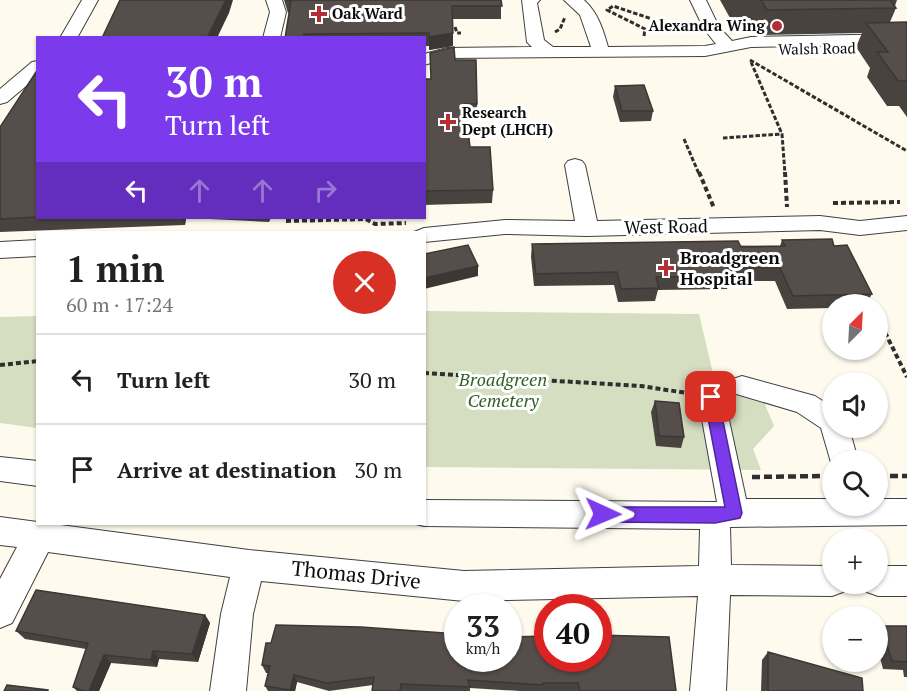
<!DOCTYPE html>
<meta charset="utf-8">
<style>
body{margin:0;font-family:"PT Serif",serif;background:#f6f6f6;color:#202124;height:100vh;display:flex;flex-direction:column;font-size:22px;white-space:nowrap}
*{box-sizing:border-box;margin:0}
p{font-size:20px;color:#757577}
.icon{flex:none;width:33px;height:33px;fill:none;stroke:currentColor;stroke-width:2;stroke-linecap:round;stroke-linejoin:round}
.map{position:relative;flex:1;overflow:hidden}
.sheet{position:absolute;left:36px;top:231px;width:390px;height:294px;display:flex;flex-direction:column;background:#fff;border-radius:0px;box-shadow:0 2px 4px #0004}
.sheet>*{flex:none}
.top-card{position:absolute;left:36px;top:36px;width:390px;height:183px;border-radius:0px;box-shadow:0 2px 4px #0004;background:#7c3aed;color:#fff;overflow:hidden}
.needle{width:39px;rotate:24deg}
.buttons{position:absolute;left:822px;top:294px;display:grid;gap:12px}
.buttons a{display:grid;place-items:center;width:66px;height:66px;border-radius:50%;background:#fff;box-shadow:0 2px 4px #0004;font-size:30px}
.speed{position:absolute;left:444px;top:594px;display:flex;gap:12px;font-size:30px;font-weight:700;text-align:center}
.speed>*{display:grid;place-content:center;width:78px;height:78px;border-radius:50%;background:#fff;box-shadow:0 2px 4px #0004;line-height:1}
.speed small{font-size:15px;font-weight:400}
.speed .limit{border:9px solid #d22;background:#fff;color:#111}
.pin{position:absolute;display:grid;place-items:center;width:51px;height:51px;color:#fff;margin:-26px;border-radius:12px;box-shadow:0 3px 9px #0006}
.me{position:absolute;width:66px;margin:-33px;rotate:91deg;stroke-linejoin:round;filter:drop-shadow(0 0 4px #0008)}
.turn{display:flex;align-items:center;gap:21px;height:126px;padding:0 30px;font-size:27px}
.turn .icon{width:78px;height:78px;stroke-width:2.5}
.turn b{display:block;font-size:42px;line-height:51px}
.lanes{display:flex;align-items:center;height:57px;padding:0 30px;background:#0003;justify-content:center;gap:30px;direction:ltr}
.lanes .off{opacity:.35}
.round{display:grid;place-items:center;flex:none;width:63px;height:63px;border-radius:32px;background:#f6f6f6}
.headline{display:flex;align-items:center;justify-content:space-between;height:102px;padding:0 30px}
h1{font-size:36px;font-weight:700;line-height:45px}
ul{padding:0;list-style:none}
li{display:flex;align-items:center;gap:18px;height:90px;padding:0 30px;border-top:2px solid #e0e0e0}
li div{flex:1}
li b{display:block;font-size:22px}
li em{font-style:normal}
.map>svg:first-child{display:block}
</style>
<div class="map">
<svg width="907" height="691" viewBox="0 0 907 691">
<rect width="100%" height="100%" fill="#fefbee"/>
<path fill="#d5dec1" d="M425 311 699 314 716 386 764 402 774 426 753 449 761 470 425 467Z
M37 316V428L0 423V317Z"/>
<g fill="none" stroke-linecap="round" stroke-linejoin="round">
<defs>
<path id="minor" d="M82 0H98L77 38H60Z
M266 0H282L286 12 280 38H263L270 12Z
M522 0H540L537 3 544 40 553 47H591L580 15 564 0H584C598 13 603 29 608 47L705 46 716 44 704 29 690 0H706L719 27 732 41 751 37 907 34V44L751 47 705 56 448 58 424 65V54L447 48 532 47 527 42Z
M38 61V76L7 102 0 104V89L32 62Z
M575 159 582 161 585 165 597 221 820 216 860 221 907 216V230L860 235 820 230 587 236 505 234 424 242V232H414L424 228 505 220 575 221 565 165 568 161Z
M38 240V256L0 258V242Z
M742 376 815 396 832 407V428H849L858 460H832V466L821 428 797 412 733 393 729 386 733 379Z
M711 386 721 389 724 397 746 499H832V506H878V499H907V525L730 527 731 565 832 566V584H847L843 592 832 596 730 595 726 691H690L698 596 464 601 261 581 253 614 246 691H210L221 614 230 577 48 552 12 623 0 628V579L17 547 0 545V517L249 550 464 571 699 566 700 529 424 526 416 524H424V500L717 502 698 397 701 389Z
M0 457 38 461V486L0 481Z
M878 566H907V596H878L867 592 863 584H878Z"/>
</defs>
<use href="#minor" stroke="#404040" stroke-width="2"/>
<path stroke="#2f2f2f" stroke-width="3" stroke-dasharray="4.5 2" stroke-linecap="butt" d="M455 27 457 33H461
M555 32 560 29 565 17
M644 36 645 29 607 10 613 6 691 32
M750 60 907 151
M751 62 782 134 785 174
M723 138 782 134
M684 139 699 174"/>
<path stroke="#2f2f2f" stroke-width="4" stroke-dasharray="5 3" stroke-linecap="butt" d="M699 172 714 208
M785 172 787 207
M833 203 900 202
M286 221 366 219 375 224 406 223
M878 318 907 377
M0 365 38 361
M424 373 641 386 687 393"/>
<path stroke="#2f2f2f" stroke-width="4.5" stroke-dasharray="8 4" stroke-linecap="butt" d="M878 476H907
M752 477 826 476"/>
<use href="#minor" fill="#fff" fill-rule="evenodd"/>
</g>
<path fill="#494340" d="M284 0H501V19H452L453 46 429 50V46H424V38H285L289 13H288Z
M720 0H897L895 6 896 8 890 22H907V117L899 106H887L867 77 870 68 856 47 862 33 760 35 750 18H730Z
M455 60 477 104V117H467L470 147 493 190 492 203 424 205V79H431Z
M615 86 653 111 651 121 620 122 613 97Z
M0 127 38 218H186L185 225 0 232Z
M189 218H271L269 222Z
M782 240 834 246 872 294 866 304H832V308L787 309 775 281H730L727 289 658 290 655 301 618 302 614 285 534 286 531 257 532 244 780 246Z
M655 401 684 437 681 448 656 446 651 412Z
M205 615 210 623 198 662 159 659 157 667 111 663 99 691H77L73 687 86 649 25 639 16 631Z
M881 626H907V677H904L903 670 883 669 878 650V630Z
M266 643 676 691H520L470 688V691H372L373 685 329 691 297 682 295 691H268L265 686 268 673H266L262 665Z
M768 652 863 691H761L762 660Z"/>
<path fill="#3c3734" d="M226 0H233L229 13 217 38H207Z
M453 33V46L429 50V37Z
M182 218H186L185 225Z
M478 266V276L424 289V278Z
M205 615 210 623 198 662 192 654Z
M153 651 159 659 157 667 151 660Z
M104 655 111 663 99 691H89Z
M294 675 297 682 295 691H290V690Z"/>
<path fill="#554e4a" stroke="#3c3734" stroke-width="1.5" d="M120 0H226L207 38H102Z
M286 0H501L502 6H452L453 33 429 37V33L304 34V38H285L291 1Z
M761 0H890L896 8 767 10Z
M907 22V81H898L877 52H888L866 23Z
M454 47 455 60H476L477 104H465L470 147H490L493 190 424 191V79H431L430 53Z
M38 69V217L0 219V127Z
M644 85 653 111H622L615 86Z
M832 239 834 246 847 245 872 294 793 296 780 268H728L731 276 656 277 659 288 621 289 617 272 536 274 532 244 738 241 741 247 785 246 782 240Z
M468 245 478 266 424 278V254Z
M655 401 679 403 684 437 659 436Z
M36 590 205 615 192 654 153 651 151 660 104 655 89 691H84L73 687 88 643 16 631Z
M276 625 361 627 458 634V658H508V637L548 636V658H598V635L669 637 676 691H580L578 683H543V685L468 680 470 687 401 684 400 691H372L374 677 327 683 294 675 290 690 265 686 270 666 262 665 266 643H271Z
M881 626H907V662L892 661Z
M768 652 862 678 863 691H768Z
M7 685 48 690V691H4Z"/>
<path fill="#7c3aed" stroke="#51269a" stroke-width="1.5" d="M711 392 716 393 718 397 742 513 740 518 715 523 603 522 597 520 595 514 597 509 603 507H725L704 397 706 393Z"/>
<g fill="#b42e35" stroke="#fff" stroke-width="2">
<path d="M316 5h6v6h6v6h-6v6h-6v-6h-6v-6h6z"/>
<circle cx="777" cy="26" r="6"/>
<path d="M445 113h6v6h6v6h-6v6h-6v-6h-6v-6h6z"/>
<path d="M663 259h6v6h6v6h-6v6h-6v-6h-6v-6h6z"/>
</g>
<g text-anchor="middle" stroke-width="6" stroke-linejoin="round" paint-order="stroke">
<g font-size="15" font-weight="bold" fill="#0d0d0d" stroke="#fff" text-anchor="start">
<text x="332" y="19">Oak Ward</text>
<text x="765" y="31" text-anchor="end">Alexandra Wing</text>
<text x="462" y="118">Research<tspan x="462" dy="17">Dept (LHCH)</tspan></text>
</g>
<g font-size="15" fill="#0d0d0d" stroke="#fff">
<text transform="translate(817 49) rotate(-1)" y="5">Walsh Road</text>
</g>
<g font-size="18" fill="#0d0d0d" stroke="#fff">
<text transform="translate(666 227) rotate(-1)" y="6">West Road</text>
</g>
<g font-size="18" font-weight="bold" fill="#0d0d0d" stroke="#fff" text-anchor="start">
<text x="680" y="264">Broadgreen<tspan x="680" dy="21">Hospital</tspan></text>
</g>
<g font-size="18" font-style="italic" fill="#2f6022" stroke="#fff">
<text x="503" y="386">Broadgreen<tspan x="503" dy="21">Cemetery</tspan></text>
</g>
<g font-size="21" fill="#0d0d0d" stroke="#fff">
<text transform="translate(356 575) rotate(6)" y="7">Thomas Drive</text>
</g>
</g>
</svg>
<div class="buttons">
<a><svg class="needle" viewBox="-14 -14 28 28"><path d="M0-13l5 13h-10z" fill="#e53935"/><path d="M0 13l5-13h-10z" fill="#757577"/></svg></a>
<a><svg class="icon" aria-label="sound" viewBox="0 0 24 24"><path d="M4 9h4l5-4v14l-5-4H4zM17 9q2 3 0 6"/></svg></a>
<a><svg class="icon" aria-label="search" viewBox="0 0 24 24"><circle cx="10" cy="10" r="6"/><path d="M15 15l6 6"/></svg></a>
<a>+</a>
<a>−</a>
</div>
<div class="speed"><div>33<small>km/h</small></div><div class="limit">40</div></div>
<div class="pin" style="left:711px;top:397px;background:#d93025"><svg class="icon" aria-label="arrive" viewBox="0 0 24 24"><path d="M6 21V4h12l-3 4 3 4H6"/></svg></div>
<svg class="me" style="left:603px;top:514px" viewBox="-20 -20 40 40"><path d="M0-17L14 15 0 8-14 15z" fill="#7c3aed" stroke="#fff" stroke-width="4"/></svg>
<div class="top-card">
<div class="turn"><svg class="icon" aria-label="left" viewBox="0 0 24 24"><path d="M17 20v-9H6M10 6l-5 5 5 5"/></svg><div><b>30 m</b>Turn left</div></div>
<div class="lanes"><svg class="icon" aria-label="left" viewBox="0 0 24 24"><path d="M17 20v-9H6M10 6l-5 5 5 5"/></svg><svg class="icon off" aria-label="ahead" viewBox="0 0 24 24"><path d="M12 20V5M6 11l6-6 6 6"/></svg><svg class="icon off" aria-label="ahead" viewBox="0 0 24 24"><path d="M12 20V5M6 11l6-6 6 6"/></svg><svg class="icon off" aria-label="right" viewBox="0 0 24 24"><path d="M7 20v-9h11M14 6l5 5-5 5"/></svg></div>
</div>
<section class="sheet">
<div class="headline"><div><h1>1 min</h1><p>60 m · 17:24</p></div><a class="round" style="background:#d93025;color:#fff"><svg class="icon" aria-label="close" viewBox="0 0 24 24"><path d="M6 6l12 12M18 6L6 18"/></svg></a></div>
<ul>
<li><svg class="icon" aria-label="left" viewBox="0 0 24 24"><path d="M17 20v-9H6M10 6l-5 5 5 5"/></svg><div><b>Turn left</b></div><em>30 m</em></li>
<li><svg class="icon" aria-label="arrive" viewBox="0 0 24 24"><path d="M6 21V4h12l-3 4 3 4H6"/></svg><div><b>Arrive at destination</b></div><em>30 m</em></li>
</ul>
</section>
</div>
